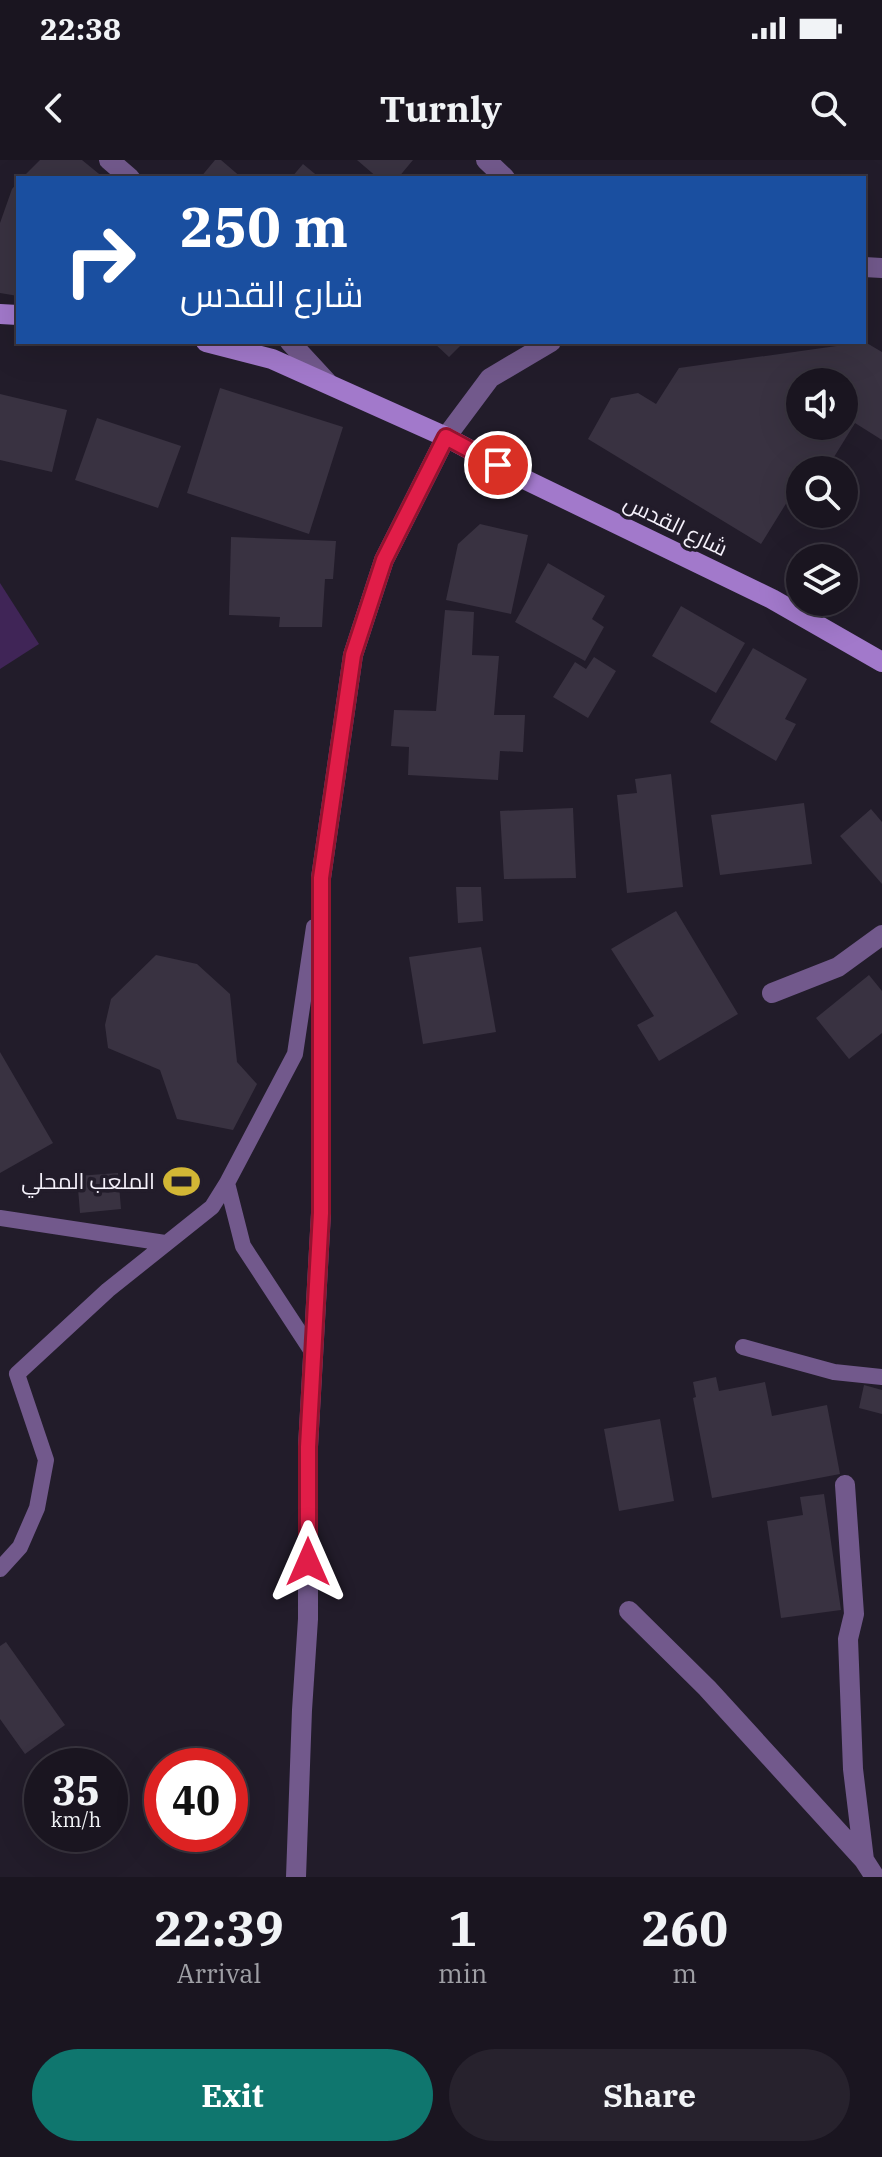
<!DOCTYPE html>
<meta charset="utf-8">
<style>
body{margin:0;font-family:"IBM Plex Serif",Cairo,serif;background:#27222d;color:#f1f3f6;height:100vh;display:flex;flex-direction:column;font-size:30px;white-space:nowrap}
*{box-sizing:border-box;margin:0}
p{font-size:26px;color:#9f9fa5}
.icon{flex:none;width:44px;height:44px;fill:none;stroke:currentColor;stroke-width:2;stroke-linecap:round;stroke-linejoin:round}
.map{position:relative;height:1717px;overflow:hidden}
.sheet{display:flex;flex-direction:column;background:#1a1520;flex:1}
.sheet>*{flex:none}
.guide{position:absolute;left:16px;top:16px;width:850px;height:168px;border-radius:0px;box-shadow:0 8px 32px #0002,0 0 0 2px #38343e;background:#1a4fa0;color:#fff;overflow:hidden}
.fabs{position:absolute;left:786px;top:208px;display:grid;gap:16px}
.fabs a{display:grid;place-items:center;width:72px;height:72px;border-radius:50%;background:#1a1520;box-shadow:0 8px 32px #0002,0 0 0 2px #38343e;font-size:40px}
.speed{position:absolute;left:24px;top:1588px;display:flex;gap:16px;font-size:40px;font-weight:700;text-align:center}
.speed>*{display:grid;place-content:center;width:104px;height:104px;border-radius:50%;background:#1a1520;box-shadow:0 8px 32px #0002,0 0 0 2px #38343e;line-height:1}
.speed small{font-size:20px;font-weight:400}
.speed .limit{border:12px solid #d22;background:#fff;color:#111}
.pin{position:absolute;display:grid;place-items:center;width:68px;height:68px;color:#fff;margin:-34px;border:4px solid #fff;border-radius:50%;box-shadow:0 2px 8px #0007}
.me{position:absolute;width:88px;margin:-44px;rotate:0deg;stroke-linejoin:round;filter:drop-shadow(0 0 6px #0008)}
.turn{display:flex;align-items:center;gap:28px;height:168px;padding:0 32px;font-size:36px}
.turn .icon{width:104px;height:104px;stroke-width:2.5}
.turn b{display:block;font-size:56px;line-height:68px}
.eta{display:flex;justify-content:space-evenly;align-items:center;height:136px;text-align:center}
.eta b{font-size:48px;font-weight:700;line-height:56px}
.primary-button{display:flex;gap:16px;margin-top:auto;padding:16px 32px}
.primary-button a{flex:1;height:92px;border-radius:48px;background:#0f766e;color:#fff;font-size:32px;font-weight:700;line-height:92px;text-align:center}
.primary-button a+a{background:#27222d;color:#f1f3f6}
.status{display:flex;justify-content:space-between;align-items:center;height:56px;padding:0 40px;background:#1a1520;direction:ltr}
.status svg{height:22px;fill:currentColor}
header{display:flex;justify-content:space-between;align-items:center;height:104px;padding:0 32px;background:#1a1520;font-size:36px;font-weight:700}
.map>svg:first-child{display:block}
</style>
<div class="status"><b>22:38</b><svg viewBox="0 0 49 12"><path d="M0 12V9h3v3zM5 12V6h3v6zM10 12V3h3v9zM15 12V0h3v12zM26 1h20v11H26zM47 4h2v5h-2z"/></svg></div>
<header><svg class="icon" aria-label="back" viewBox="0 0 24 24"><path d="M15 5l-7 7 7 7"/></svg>Turnly<svg class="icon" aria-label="search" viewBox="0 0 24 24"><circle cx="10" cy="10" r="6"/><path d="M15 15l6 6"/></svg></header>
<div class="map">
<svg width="882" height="1717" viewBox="0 0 882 1717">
<rect width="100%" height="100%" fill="#221c2a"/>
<path fill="#402557" d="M0 423 39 484 0 509Z"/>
<path fill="#393241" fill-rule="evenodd" d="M40 0H82L104 18H22Z
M215 0H221L242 18H200Z
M357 0H413L398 18H378Z
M303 4 320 18H291Z
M18 22V136L0 133V63L12 29Z
M433 182H464L449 197Z
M865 182 882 192V280L855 263 826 310 799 309 800 321 761 384 588 279 611 238 638 233 656 244 679 208ZM800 222H844V266H800Z
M220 228 343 267 309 374 187 333Z
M0 234 67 250 52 312 0 300Z
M97 258 181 286 158 348 75 320Z
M480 364 528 375 511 454 446 440 458 384Z
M231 377 336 381 333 419H325L322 467H279L280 457 229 455Z
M548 403 605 436 592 459 604 467 585 501 515 462Z
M681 446 745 483 716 533 652 496Z
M445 450 474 452 472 495 499 496 494 555H525L523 592 500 591 498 620 408 615 409 587 391 586 394 550 436 551Z
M753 488 807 519 785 559 796 564 776 601 710 562Z
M594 497 616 511 588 558 553 537 575 502 586 509Z
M671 614 683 727 627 733 617 635 637 633 635 619Z
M804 643 812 704 720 715 711 655Z
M573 648 576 718 504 719 500 651Z
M871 649 882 662V724L840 676Z
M456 727H481L483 761 458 763Z
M676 751 738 854 659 901 637 865 654 856 611 789Z
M481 787 496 872 423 884 409 797Z
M156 795 197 804 230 834 237 902 257 924 233 970 177 959 160 910 108 888 105 865 111 839Z
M869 815 882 831V873L849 899 816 858Z
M0 892 53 983 0 1013Z
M118 1013 121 1049 80 1053 77 1016Z
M716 1217 719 1231 765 1222 772 1256 827 1245 840 1314 712 1338 693 1238 696 1237 693 1222Z
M864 1225 882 1230V1254L859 1248Z
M660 1259 674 1341 619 1351 604 1269Z
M824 1334 841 1450 781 1458 767 1361 803 1355 800 1337Z
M6 1482 65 1565 25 1594 0 1559V1486Z"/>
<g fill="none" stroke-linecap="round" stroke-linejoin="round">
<path stroke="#72598c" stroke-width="16" d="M0 1058 165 1083
M743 1187 834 1212 882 1217
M313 1193 243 1086 227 1023 295 894 314 767
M0 1409 20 1387 37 1348 46 1300 17 1214 108 1130 212 1047 227 1023"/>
<path stroke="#72598c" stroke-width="20" d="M109 0 130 18
M486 0 505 18
M290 182 327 222
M772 833 838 807 882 775
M845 1325 854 1454 848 1479 853 1609 864 1700 875 1717
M629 1451 707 1528 864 1700"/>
<path stroke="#72598c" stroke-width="20" d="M864 107 882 108
M296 1717 302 1550 308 1459V1287L321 1053V718L353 495 384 400 446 277 490 218 551 182"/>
<path stroke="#a279cb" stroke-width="20" d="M0 154 18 155
M206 182 272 199 446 277 524 319 772 439 882 502"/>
</g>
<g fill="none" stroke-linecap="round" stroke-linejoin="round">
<defs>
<path id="route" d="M308 1402V1287L321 1053V718L353 495 384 400 446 277 498 305"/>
</defs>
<use href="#route" stroke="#92132f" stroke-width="20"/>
<use href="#route" stroke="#e11d48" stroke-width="14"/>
</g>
<defs>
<symbol id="stadium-bare" viewBox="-9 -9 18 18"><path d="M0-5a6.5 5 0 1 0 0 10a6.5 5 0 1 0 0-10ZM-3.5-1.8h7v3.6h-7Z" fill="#d2b635" stroke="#221c2a" stroke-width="2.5" paint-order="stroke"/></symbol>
</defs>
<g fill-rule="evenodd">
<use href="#stadium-bare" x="156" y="996" width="51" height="51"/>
</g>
<g text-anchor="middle" stroke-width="7" stroke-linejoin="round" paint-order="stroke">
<g font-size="22" fill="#f5f1fb" stroke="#221c2a">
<text transform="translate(676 365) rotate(26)" y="8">شارع القدس</text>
</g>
<g font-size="22" fill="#f5f1fb" stroke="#221c2a" text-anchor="end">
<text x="155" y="1029">الملعب المحلي</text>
</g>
</g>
</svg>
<div class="fabs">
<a><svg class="icon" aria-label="sound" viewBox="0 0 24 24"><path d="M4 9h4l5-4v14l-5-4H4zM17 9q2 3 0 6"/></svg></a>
<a><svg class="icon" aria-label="search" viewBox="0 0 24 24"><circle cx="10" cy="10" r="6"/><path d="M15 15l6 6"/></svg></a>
<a><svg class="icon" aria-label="layers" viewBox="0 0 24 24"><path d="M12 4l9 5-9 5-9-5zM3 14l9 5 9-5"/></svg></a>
</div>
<div class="speed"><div>35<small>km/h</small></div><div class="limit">40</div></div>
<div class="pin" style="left:498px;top:305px;background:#d93025"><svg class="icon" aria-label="arrive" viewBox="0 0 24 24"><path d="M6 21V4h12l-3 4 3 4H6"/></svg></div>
<svg class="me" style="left:308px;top:1402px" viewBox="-20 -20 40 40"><path d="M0-17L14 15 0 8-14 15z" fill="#e11d48" stroke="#fff" stroke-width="4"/></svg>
<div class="guide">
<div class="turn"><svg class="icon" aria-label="right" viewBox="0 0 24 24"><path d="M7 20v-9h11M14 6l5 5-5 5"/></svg><div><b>250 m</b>شارع القدس</div></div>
</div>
</div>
<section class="sheet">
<div class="eta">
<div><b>22:39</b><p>Arrival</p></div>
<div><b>1</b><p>min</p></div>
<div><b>260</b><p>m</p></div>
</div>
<div class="primary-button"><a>Exit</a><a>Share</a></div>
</section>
